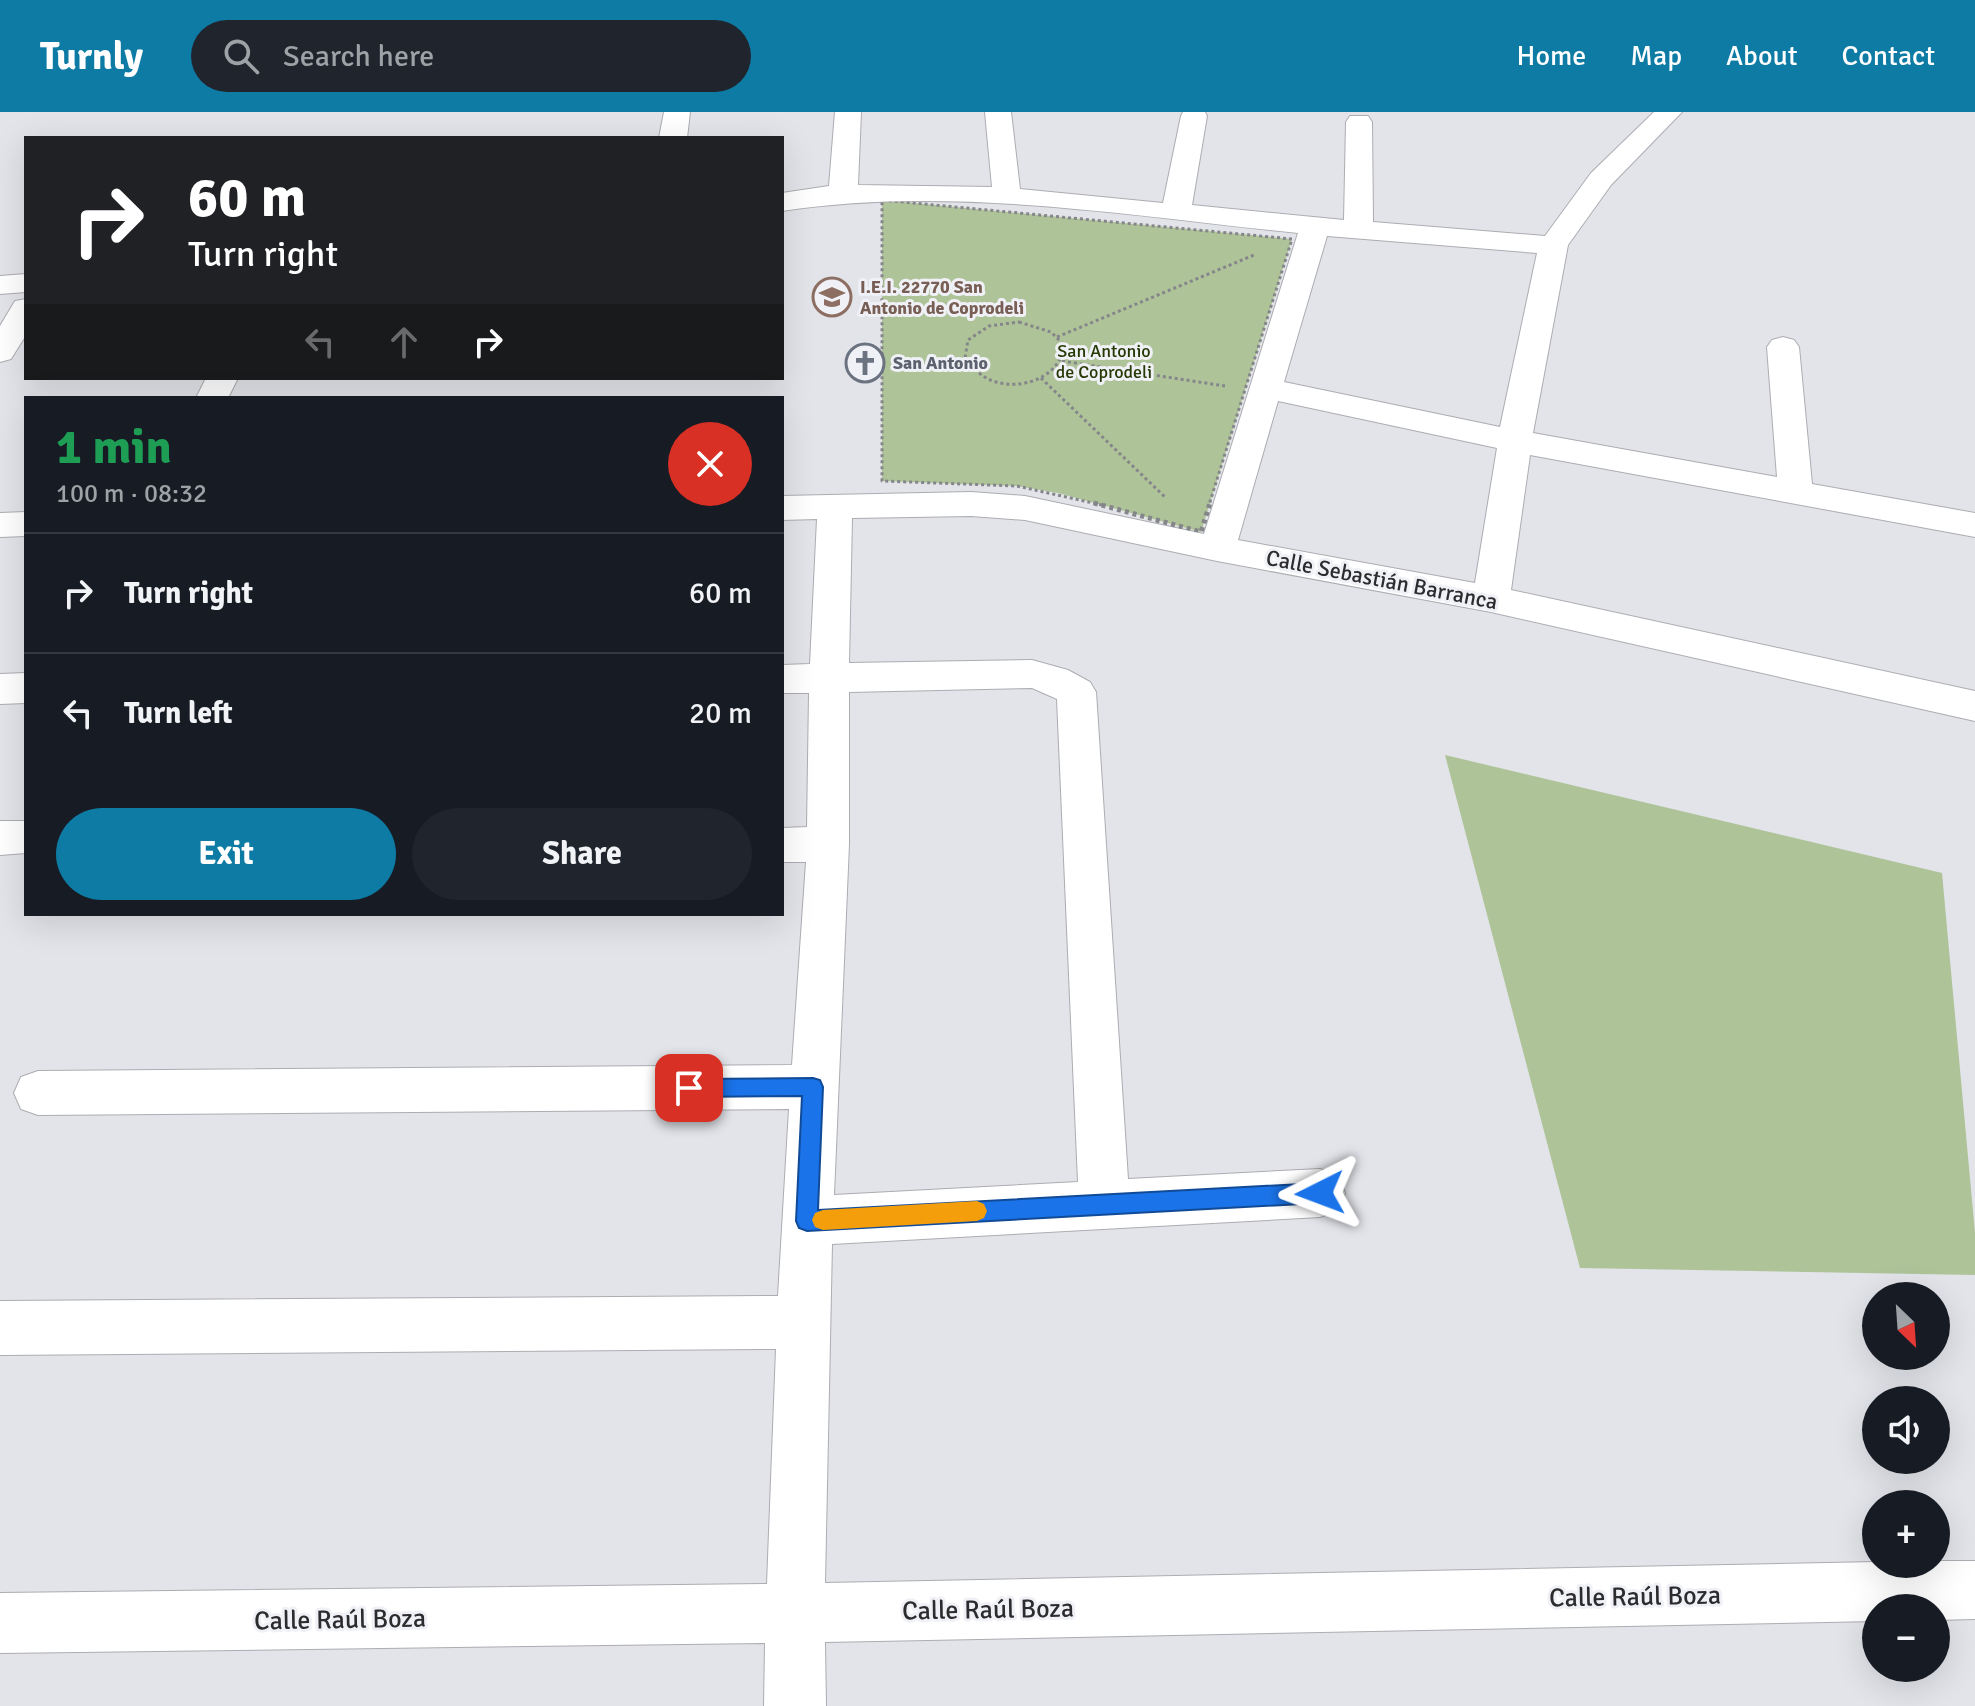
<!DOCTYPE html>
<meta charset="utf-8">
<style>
body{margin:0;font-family:Signika,sans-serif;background:#20242c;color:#f1f3f6;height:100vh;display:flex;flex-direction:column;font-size:30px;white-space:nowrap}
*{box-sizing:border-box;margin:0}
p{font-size:26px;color:#9ea1a6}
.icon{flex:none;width:44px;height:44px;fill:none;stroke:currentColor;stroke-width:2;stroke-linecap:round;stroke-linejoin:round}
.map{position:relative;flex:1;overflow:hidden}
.drawer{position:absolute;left:24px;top:284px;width:760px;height:520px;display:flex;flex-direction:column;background:#171b24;border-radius:0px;box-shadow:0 8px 32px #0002}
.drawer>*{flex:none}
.guide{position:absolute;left:24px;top:24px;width:760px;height:244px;border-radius:0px;box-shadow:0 8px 32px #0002;background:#202124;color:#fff;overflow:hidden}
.needle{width:52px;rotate:155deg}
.buttons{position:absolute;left:1862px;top:1170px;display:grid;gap:16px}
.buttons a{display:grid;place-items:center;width:88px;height:88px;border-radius:50%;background:#171b24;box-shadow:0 8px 32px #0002;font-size:40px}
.pin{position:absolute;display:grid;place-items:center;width:68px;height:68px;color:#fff;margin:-34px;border-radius:16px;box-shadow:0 4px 12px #0006}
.me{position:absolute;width:88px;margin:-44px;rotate:267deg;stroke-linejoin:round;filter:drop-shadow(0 0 6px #0008)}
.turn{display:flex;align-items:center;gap:28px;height:168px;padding:0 32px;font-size:36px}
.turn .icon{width:104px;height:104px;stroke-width:2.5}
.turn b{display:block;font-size:56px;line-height:68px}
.lanes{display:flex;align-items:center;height:76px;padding:0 32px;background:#0003;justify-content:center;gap:40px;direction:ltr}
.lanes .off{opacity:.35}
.round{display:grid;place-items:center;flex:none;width:84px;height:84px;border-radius:42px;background:#20242c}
.overview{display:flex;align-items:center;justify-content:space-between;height:136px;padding:0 32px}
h1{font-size:48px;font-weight:800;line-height:60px;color:#1e9e55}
.primary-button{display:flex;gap:16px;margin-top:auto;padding:16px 32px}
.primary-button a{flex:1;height:92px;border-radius:48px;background:#0e7ba5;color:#fff;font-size:32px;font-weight:800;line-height:92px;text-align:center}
.primary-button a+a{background:#20242c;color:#f1f3f6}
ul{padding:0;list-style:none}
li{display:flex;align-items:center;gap:24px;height:120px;padding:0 32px;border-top:2px solid #363941}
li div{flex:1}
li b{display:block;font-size:30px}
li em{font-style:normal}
header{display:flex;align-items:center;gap:48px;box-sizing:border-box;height:112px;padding:0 40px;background:#0e7ba5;color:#fff}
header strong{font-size:38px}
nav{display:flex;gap:44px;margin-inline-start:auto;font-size:28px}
.search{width:560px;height:72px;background:#20242c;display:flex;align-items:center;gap:20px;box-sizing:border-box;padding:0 28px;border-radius:44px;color:#9ea1a6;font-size:30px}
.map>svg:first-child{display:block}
</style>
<header>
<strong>Turnly</strong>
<div class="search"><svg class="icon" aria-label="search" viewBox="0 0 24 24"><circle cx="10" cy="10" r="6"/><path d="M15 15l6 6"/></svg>Search here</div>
<nav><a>Home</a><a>Map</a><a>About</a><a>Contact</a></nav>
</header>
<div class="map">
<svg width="1975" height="1594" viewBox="0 0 1975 1594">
<rect width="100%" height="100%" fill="#e2e4e9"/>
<path fill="#afc399" d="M882 88 1292 127 1201 420 1058 381 1017 374 882 369Z
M1445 643 1942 761 1975 1121V1163L1580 1156Z"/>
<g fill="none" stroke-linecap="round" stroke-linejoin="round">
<defs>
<path id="street" d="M664 0H690L687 26H659Z
M835 0H861L858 73 992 75 985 0H1011L1020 77 1163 91 1181 4 1183 0H1205L1207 4 1192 93 1344 108 1346 10 1350 4H1368L1372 10 1373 110 1545 124 1591 61 1654 0H1682L1611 73 1568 133 1533 321 1777 365 1767 235 1772 228 1783 225 1794 228 1799 235 1812 372 1975 401V425L1530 343 1511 478 1975 579V609L1491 500 1217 449 1025 408 971 404 852 406 849 551 1032 548 1068 558 1090 570 1096 580 1128 1067 1320 1057 1338 1064 1345 1081 1338 1098 1320 1105 832 1132 825 1471 1876 1450 1936 1452V1449H1975V1507L1936 1508V1496H1876V1509L825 1530 826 1594H764L765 1531 0 1541V1481L767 1472 776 1237 0 1243V1189L778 1184 789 997 38 1003 21 997 14 981 21 965 38 959 792 953 806 750H782V716L807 715 809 581H782V553L810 552 817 407 782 408V384L971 380 1025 384 1204 422 1298 121C1129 104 952 73 782 99V81L829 74ZM1327 124 1537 141 1500 315 1284 270ZM1278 289 1497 336 1475 471 1238 428ZM1032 576 1057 587 1078 1070 834 1083 849 732V580Z
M26 162V180L0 182V164Z
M26 187V223L11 247 0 250V214L15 189Z
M206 266H238L228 286H196Z
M26 400V424L0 425V401Z
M26 561V591L0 592V562Z
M0 709H26V741L0 743Z"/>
</defs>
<use href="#street" stroke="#acadb2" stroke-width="2"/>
<path stroke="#85868a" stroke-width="3" stroke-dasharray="3 3" stroke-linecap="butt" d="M1019 210 1051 220 1064 233C1061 268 1012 283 983 264 977 260 971 252 965 246L968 228 989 214Z
M1057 225 1254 143
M1062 249 1225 274
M1041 266 1166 386
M1102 393 1017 374 882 369V88L1292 127 1209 393"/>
<path stroke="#85868a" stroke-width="5" stroke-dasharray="4 4" stroke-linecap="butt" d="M1094 391 1201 420 1210 391"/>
<use href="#street" fill="#fff" fill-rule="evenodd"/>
</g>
<path fill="#1a73e8" stroke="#114b97" stroke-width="2" d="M813 966 820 968 823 975 818 1098 1320 1071 1327 1074 1330 1081 1327 1088 1320 1091 807 1119 799 1116 796 1109 802 984 689 985 682 982 679 976 682 969 689 967Z"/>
<path fill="#f59e0b" d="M977 1089 984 1092 987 1099 984 1106 977 1109 823 1118 815 1115 812 1108 815 1101 823 1098Z"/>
<defs>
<symbol id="school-ring" viewBox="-11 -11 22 22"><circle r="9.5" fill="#f0f1f6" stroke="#8d6e63" stroke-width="1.5"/><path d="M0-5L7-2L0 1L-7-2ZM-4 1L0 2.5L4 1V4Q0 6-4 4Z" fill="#8d6e63"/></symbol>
<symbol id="church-ring" viewBox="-11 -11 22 22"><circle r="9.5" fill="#f0f1f6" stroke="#6b7280" stroke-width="1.5"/><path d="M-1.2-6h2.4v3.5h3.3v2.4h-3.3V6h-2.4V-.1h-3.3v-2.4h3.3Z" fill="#6b7280"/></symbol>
</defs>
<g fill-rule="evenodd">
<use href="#school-ring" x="810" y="163" width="44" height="44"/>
<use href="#church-ring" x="843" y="229" width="44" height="44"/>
</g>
<g text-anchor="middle" stroke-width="6" stroke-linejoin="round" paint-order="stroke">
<g font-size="18" font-weight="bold" fill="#785e54" stroke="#f0f1f6" text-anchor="start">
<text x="860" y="181">I.E.I. 22770 San<tspan x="860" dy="21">Antonio de Coprodeli</tspan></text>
</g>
<g font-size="18" fill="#263904" stroke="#f0f1f6">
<text x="1104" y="245">San Antonio<tspan x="1104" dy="21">de Coprodeli</tspan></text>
</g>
<g font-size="18" font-weight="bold" fill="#5b616d" stroke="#f0f1f6" text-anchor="start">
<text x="893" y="257">San Antonio</text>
</g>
<g font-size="22" fill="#2c2c2e" stroke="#f0f1f6">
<text transform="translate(1382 467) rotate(11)" y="8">Calle Sebastián Barranca</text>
</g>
<g font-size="26" fill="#2c2c2e" stroke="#f0f1f6">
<text transform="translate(1635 1484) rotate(-1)" y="9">Calle Raúl Boza</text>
<text transform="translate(988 1497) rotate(-1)" y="9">Calle Raúl Boza</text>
<text transform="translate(340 1507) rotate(-1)" y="9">Calle Raúl Boza</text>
</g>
</g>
</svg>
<div class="buttons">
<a><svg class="needle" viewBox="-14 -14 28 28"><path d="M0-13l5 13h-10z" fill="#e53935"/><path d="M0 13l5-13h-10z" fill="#9ea1a6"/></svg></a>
<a><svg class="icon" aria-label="sound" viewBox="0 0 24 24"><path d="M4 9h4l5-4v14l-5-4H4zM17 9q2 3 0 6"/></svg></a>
<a>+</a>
<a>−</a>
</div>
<div class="pin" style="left:689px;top:976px;background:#d93025"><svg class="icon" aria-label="arrive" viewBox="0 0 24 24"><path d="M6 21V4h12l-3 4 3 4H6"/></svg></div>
<svg class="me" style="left:1320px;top:1081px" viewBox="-20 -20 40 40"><path d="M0-17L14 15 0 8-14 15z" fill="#1a73e8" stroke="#fff" stroke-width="4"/></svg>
<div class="guide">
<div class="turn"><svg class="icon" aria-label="right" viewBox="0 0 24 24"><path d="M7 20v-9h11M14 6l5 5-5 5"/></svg><div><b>60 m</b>Turn right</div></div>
<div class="lanes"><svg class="icon off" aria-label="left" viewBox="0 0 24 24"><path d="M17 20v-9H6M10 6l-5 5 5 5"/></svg><svg class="icon off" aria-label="ahead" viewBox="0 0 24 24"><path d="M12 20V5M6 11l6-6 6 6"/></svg><svg class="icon" aria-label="right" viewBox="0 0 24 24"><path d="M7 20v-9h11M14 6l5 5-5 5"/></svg></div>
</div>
<section class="drawer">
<div class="overview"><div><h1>1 min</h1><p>100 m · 08:32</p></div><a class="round" style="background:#d93025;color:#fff"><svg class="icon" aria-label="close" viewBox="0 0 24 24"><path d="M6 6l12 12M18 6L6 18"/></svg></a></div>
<ul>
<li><svg class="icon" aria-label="right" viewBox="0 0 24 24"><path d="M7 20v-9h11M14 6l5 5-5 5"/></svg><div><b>Turn right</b></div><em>60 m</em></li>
<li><svg class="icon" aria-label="left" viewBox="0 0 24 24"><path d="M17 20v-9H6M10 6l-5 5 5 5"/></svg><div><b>Turn left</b></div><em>20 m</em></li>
</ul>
<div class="primary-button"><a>Exit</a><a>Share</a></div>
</section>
</div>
